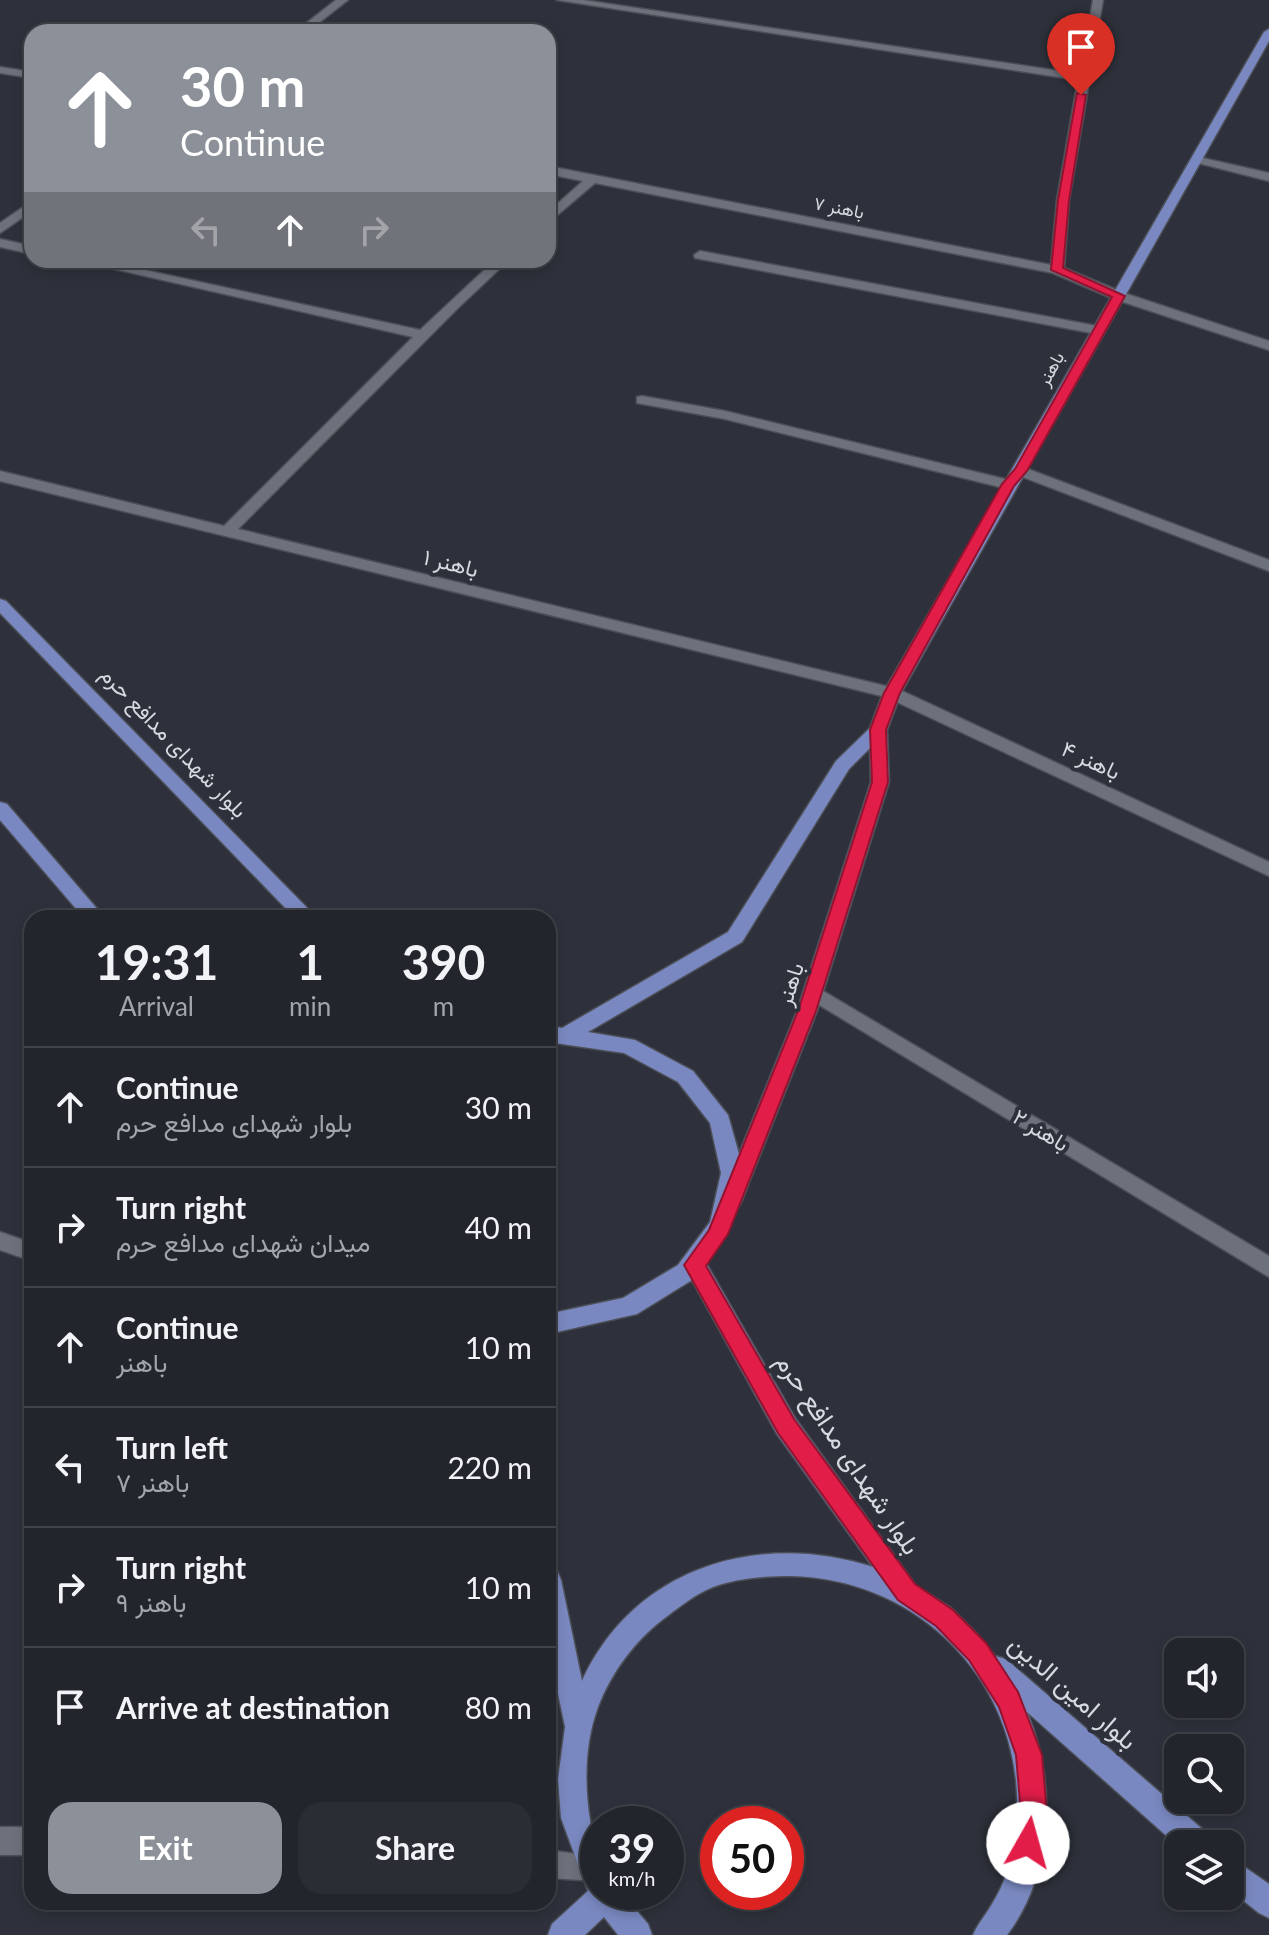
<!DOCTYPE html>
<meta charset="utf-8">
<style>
body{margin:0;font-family:Lato,Vazirmatn,sans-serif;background:#2a2d34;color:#f1f3f6;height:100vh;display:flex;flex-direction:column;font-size:30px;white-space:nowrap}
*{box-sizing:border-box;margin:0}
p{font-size:26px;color:#a2a5a9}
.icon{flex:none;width:44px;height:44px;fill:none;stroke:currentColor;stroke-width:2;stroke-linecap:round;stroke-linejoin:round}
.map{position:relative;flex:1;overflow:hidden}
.drawer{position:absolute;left:24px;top:910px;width:532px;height:1000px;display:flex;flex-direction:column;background:#22252c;border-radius:24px;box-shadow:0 4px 12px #0003,0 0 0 2px #3f4248}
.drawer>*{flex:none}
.top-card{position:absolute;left:24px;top:24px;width:532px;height:244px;border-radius:24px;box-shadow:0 4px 12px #0003,0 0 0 2px #3f4248;background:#8c9099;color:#fff;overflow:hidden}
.buttons{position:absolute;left:1164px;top:1638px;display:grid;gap:16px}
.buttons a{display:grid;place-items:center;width:80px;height:80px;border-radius:16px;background:#22252c;box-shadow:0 4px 12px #0003,0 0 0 2px #3f4248;font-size:40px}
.speed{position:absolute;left:580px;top:1806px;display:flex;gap:16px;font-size:40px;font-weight:700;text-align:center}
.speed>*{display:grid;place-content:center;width:104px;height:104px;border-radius:50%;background:#22252c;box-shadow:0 4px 12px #0003,0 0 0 2px #3f4248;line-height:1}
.speed small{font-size:20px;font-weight:400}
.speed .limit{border:12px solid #d22;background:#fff;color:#111}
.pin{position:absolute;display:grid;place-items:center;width:68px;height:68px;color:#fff;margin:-82px -34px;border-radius:50% 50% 50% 0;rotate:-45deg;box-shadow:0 0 8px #0007}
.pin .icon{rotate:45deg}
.me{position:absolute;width:88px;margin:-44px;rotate:7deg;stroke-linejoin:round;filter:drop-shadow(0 0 6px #0008)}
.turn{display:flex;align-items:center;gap:28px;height:168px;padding:0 24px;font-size:36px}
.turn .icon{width:104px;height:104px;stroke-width:2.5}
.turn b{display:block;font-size:56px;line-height:68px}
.lanes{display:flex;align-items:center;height:76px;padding:0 24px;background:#0003;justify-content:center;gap:40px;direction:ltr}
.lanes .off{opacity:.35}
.eta{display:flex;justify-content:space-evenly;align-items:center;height:136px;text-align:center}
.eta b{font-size:48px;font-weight:700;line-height:56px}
.button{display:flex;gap:16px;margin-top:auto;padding:16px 24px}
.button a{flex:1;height:92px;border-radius:24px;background:#8c9099;color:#fff;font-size:32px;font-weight:700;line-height:92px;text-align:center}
.button a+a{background:#2a2d34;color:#f1f3f6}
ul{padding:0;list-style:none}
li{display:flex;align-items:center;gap:24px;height:120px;padding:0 24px;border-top:2px solid #3f4248}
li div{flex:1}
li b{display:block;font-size:30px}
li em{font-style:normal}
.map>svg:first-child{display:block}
</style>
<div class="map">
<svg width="1269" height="1935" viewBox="0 0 1269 1935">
<rect width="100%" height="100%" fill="#2e313b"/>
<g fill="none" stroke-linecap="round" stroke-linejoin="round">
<defs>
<path id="minor" d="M336 0H348L307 32H295Z
M557 0H583L1080 74 1093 0H1103L1069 200 1064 268 1124 293 1269 341V350L1114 299 1053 273 595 183 548 223V212L583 181 548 174V166L1051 265 1057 200 1078 80Z
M0 67 32 72V78L0 73Z
M1194 156 1269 173V181L1194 162Z
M32 201V211L0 233V223Z
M0 239 32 246V254L0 247Z
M700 251 1097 326 1104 330 1097 334 695 258 694 255Z
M75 260H99L420 330 495 260H509L458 308 238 529 898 689 1269 862V876L886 697 0 481V471L224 526 413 337Z
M642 396 725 411 1013 481 1016 484 1008 489 725 419 637 403V397Z
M1020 466 1269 560V571L1015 474 1012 471Z
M813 985 1269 1256V1277L806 997 803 992 806 987Z
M0 1232 32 1243V1261L0 1250Z
M0 1827H32V1855H0Z
M548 1850 598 1857V1881L548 1878Z"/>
<path id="major" d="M1269 29V41L901 693 887 730 889 782 817 1011 742 1200C730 1223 722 1240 706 1263L795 1418 916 1586 951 1608 976 1633 995 1656 1006 1659 1208 1834 1212 1844 1178 1846 1027 1712C1056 1781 1054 1874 1007 1935H973C978 1923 986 1915 992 1904 1004 1885 1011 1864 1014 1842 1037 1702 932 1579 791 1576 767 1576 736 1578 713 1587 695 1594 678 1608 662 1620 634 1642 611 1673 598 1707 585 1742 584 1783 590 1820 591 1830 597 1840 598 1849 600 1863 598 1878 598 1892H621L648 1924 652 1935H618L604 1917 585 1935H548L552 1924 588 1891 561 1818 558 1779 565 1727 548 1646V1568L557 1571 561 1580 582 1681C634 1567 759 1530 873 1567L777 1434 692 1280 637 1314 548 1334V1314L623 1298 678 1265 710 1222 721 1173 710 1123 678 1082 624 1053 548 1042V1026L562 1028 728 932 836 761 870 728 883 693 1264 32ZM870 748 871 782 797 1011 739 1154 728 1115 693 1071 635 1040 588 1032 742 942 849 769Z
M0 599 6 601 317 918H295L0 613Z
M0 802 7 804 105 918H84L0 820Z
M1230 1857 1269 1884V1918L1259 1913 1230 1890Z"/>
</defs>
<use href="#minor" stroke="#4c4f57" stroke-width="3"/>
<use href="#major" stroke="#4c4f57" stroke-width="3"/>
<use href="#minor" fill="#6d717c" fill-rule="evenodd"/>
<use href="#major" fill="#7988c0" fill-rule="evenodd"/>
</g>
<path fill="#e11d48" stroke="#92132f" stroke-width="2" d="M1077 93 1086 95 1069 200 1063 268 1125 296 1027 471 1014 486 900 693 886 730 888 782 816 1011 728 1234 706 1266 794 1419 915 1584 953 1610 986 1643 1018 1692 1042 1755 1047 1814 1038 1853 1028 1856 1019 1853 1015 1843 1021 1814 1016 1755 999 1707 969 1660 936 1626 898 1600 778 1433 684 1265 709 1230 798 1011 872 782 870 730 884 693 1002 484 1015 469 1112 297 1051 270 1058 200Z"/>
<g text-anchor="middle" stroke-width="8" stroke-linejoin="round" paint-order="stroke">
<g font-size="18" fill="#d7d9e0" stroke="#2e313b">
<text transform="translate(839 208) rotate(11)" y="6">باهنر ۷</text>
<text transform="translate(1051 369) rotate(-61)" y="6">باهنر</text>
</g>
<g font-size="22" fill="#d7d9e0" stroke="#2e313b">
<text transform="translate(451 563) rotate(14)" y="8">باهنر ۱</text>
<text transform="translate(174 742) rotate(46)" y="8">بلوار شهدای مدافع حرم</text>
<text transform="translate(1091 760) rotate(25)" y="8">باهنر ۴</text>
<text transform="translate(790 984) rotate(-72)" y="8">باهنر</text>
<text transform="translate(1041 1130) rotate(31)" y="8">باهنر ۲</text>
</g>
<g font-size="26" fill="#d7d9e0" stroke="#2e313b">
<text transform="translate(848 1454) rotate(56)" y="9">بلوار شهدای مدافع حرم</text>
<text transform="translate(1073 1692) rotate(41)" y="9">بلوار امین الدین</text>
</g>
</g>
</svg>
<div class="buttons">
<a><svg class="icon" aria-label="sound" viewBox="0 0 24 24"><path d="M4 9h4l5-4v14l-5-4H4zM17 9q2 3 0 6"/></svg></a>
<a><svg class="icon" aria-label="search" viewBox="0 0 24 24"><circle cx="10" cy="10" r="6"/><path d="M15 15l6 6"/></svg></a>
<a><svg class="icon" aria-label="layers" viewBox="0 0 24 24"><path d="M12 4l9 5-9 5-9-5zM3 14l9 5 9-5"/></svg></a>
</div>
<div class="speed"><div>39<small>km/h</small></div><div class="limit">50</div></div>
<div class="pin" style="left:1081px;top:95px;background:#d93025"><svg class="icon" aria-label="arrive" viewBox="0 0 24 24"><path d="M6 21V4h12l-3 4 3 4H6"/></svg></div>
<svg class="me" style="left:1028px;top:1843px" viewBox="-20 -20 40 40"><circle r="19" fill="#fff"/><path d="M0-13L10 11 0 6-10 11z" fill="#e11d48"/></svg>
<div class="top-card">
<div class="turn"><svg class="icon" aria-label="ahead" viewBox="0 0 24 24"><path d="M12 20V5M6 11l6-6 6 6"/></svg><div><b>30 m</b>Continue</div></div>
<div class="lanes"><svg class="icon off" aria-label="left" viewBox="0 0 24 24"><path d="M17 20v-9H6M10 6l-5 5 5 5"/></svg><svg class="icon" aria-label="ahead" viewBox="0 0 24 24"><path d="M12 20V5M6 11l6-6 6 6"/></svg><svg class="icon off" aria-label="right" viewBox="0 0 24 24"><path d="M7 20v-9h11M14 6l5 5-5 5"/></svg></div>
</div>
<section class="drawer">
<div class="eta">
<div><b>19:31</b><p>Arrival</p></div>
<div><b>1</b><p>min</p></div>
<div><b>390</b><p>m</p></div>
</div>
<ul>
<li><svg class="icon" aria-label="ahead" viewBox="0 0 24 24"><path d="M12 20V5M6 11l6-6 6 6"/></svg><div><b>Continue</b><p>بلوار شهدای مدافع حرم</p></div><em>30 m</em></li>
<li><svg class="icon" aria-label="right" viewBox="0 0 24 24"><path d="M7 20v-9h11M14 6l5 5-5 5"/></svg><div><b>Turn right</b><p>میدان شهدای مدافع حرم</p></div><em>40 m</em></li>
<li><svg class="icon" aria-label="ahead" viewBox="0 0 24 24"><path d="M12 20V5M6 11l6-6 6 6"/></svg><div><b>Continue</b><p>باهنر</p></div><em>10 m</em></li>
<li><svg class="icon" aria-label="left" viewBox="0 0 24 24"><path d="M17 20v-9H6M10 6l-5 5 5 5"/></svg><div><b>Turn left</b><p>باهنر ۷</p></div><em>220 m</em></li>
<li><svg class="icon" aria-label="right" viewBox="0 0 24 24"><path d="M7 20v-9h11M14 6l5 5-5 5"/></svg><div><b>Turn right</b><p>باهنر ۹</p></div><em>10 m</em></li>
<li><svg class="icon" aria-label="arrive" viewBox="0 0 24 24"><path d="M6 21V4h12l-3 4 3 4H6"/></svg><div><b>Arrive at destination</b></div><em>80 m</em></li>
</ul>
<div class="button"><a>Exit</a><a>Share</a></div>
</section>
</div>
